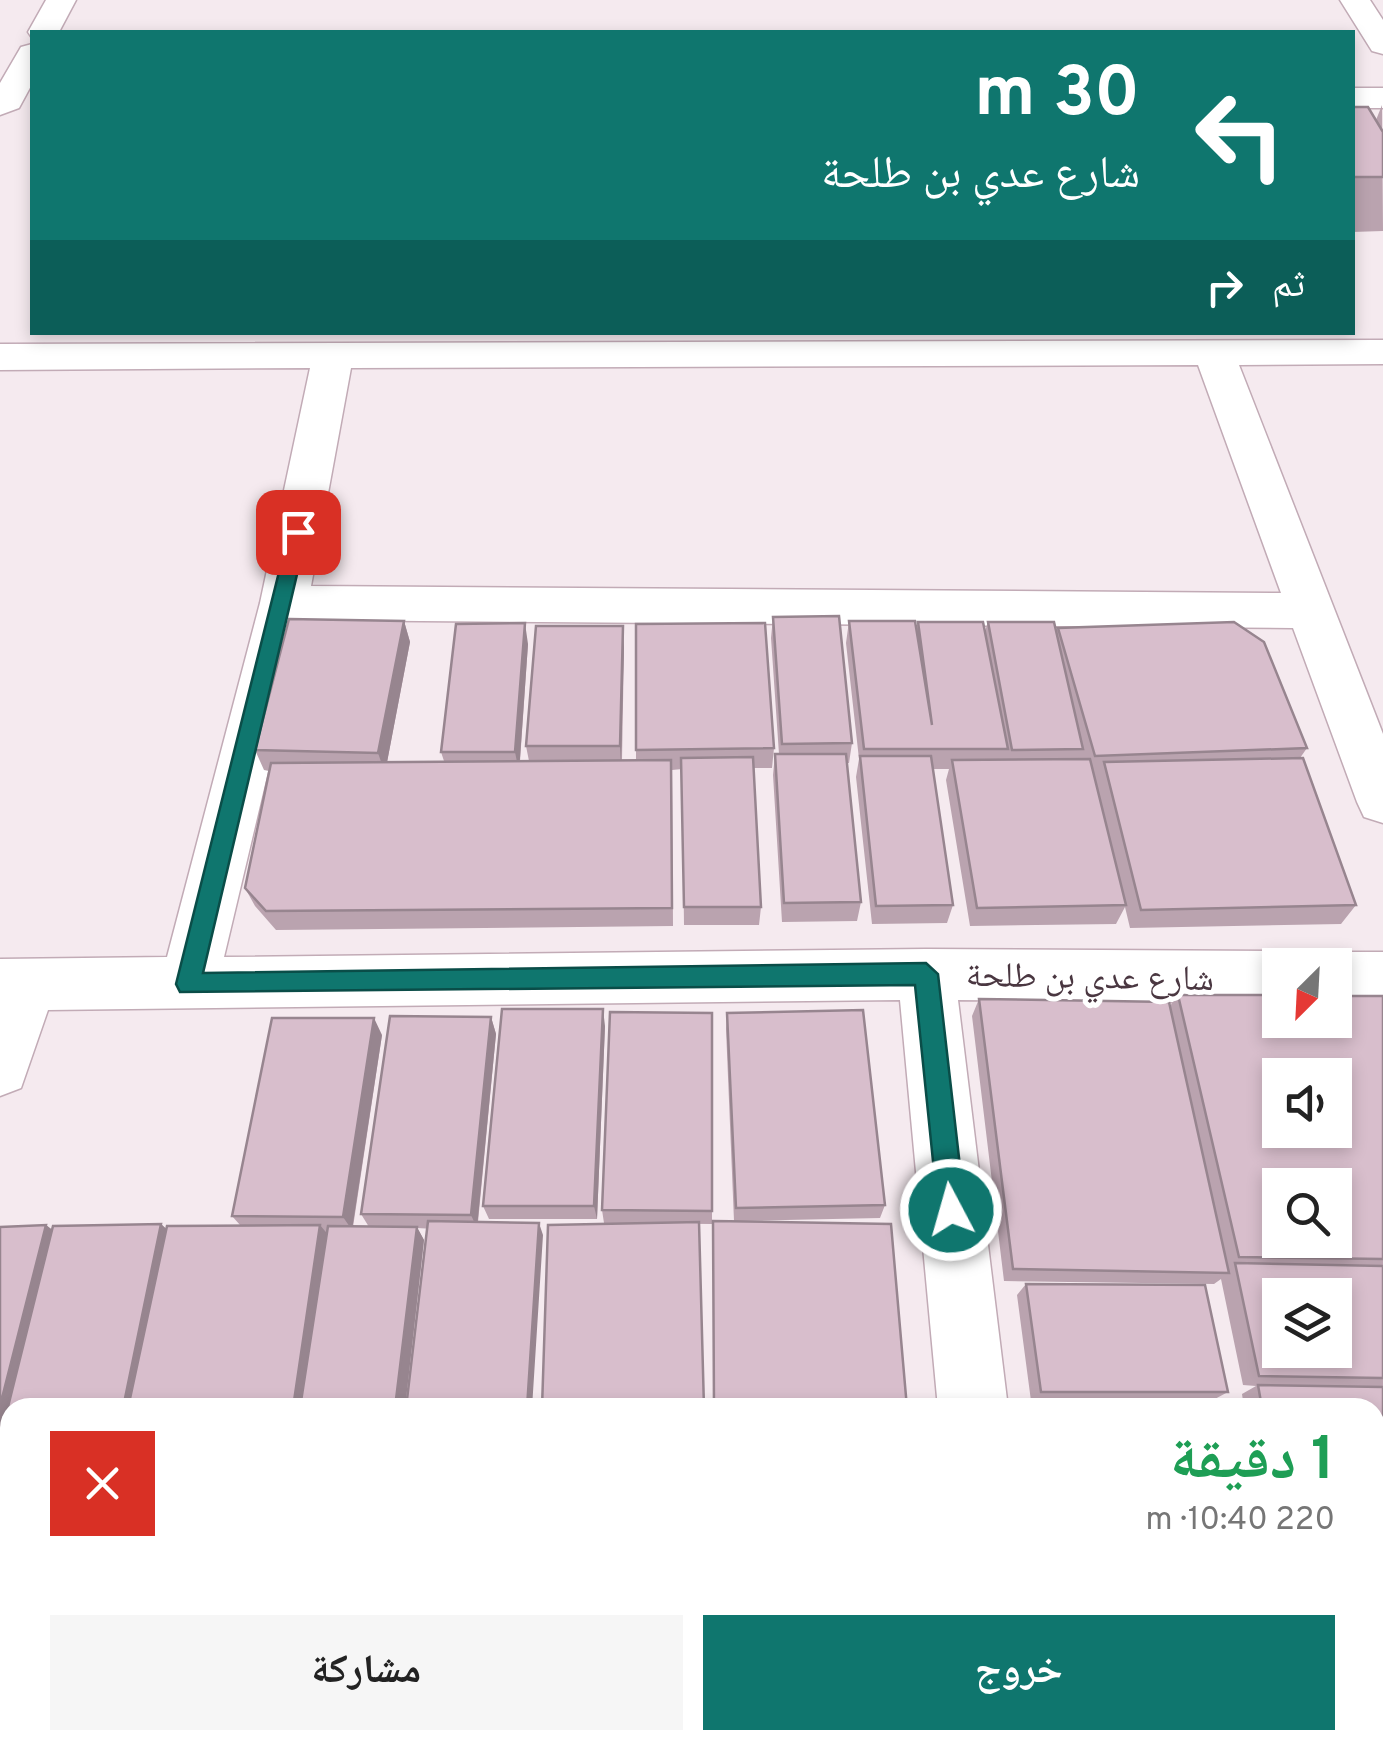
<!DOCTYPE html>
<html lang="ar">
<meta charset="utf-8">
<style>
body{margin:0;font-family:Overpass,"Noto Naskh Arabic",sans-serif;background:#f6f6f6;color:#222;direction:rtl;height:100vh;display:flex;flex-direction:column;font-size:38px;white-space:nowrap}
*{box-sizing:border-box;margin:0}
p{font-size:32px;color:#767676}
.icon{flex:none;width:55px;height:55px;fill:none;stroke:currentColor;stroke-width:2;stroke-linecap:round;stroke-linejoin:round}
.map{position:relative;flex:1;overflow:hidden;direction:ltr}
.panel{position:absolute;left:0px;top:1398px;width:1385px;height:352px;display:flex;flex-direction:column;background:#fff;border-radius:30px 30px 0 0;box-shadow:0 5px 15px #0003;direction:rtl}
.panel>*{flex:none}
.guide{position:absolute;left:30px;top:30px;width:1325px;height:305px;border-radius:0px;box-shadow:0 5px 15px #0003;direction:rtl;background:#0f766e;color:#fff;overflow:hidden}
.needle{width:65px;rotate:204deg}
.controls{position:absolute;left:1262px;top:948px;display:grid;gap:20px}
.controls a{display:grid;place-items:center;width:90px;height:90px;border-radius:0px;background:#fff;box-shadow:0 5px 15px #0003;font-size:50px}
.pin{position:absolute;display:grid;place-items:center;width:85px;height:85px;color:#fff;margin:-42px;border-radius:20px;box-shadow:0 5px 15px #0006}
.me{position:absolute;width:110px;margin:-55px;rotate:354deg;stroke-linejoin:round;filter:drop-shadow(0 0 8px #0008)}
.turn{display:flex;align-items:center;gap:35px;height:210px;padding:0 50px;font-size:45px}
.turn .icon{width:130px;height:130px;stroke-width:2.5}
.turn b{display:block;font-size:70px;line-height:85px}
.then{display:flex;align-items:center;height:95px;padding:0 50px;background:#0003;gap:20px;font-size:38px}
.round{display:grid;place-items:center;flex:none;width:105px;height:105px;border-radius:0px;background:#f6f6f6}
.summary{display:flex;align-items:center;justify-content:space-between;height:170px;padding:0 50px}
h1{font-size:60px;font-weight:700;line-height:75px;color:#1e9e55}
.action{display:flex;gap:20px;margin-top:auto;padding:20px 50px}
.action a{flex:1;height:115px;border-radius:0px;background:#0f766e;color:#fff;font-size:40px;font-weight:700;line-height:115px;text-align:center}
.action a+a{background:#f6f6f6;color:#222}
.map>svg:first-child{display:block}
</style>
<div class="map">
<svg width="1383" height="1749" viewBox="0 0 1383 1749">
<rect width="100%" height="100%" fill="#f5eaef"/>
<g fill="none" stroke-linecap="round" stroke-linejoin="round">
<defs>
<path id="minor" d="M46 0H76L59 32H32V38L28 32Z
M1340 0H1370L1383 20V54L1372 51Z
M32 44V84L19 108 0 115V83L21 47Z
M1352 88H1383V108H1352Z
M1383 340V364L1239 365 1383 734V823L1364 817 1357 802 1293 628 304 620 224 957 926 949 1280 951 1300 959 1303 965H1280V1003L958 1000 1008 1408H938L900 1000 48 1010 21 1088 0 1096V959L167 957 260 603 310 368 0 370V344ZM1198 365 1281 593 311 586 351 368Z
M1335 952H1383V1004H1335V965H1312Z
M0 1529H10V1603H0Z
M975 1740H1055L1056 1749H976Z"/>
</defs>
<use href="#minor" stroke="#c2abb6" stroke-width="3"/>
<use href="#minor" fill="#fff" fill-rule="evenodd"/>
</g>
<path fill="#baa3af" d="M1382 105 1383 231 1352 232V107L1376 120Z
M773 617 852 743 849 763H847L861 902 857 921 782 922 773 775 775 754H779L771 638Z
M404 621 410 642 387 762 444 761 441 752 528 644 520 761H529L526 746 624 647 622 760H636V750L774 748 772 768H753L761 907 759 925H684L682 769 672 770 673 926 276 930 255 906 245 888 269 771 264 770 255 750Z
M849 621 917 629 918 622 985 631 988 622 1056 633 1058 628 1307 748 1300 758 1356 905 1341 924 1130 928 1125 907 1116 924 970 926 946 780 949 769H933L953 905 947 923 872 924 856 777 859 759 846 643Z
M1178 995 1383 996V1517H1375V1408H1244L1242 1394 1256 1386 1243 1385 1221 1279 1214 1284 1004 1281 972 1016 979 999 1170 1006Z
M727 1013 885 1205 880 1218 734 1221 726 1029Z
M491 1017 496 1034 478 1222 543 1235 417 1228 424 1240 405 1408H10V1469L7 1468 6 1470H0V1227L46 1225 52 1230 161 1224 166 1229 240 1225 232 1216 382 1035 353 1227H369L361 1214Z
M605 1026 597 1219H489L483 1206Z
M602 1210 712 1211V1224L604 1223Z
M1026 1284 1228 1392 1213 1400 1031 1401 1017 1295Z
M1073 1740H1297L1299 1749H1074Z
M1310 1740H1375L1383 1749H1312Z"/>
<path fill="#97858f" d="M404 621 410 642 385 773 378 753Z
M525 623 528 644 519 772 515 752Z
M623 626 624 647 621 766 620 746Z
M603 1009 605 1026 597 1219 594 1206Z
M491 1017 496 1034 477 1228 471 1215Z
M374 1018 382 1035 352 1230 343 1217Z
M539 1223 543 1235 532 1408H527Z
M161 1224 175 1237 141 1408H123Z
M46 1225 63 1238 0 1463V1406Z
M320 1225 330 1237 306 1408H293Z
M417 1227 424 1240 405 1408H395Z
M12 1740H33L31 1749H9Z
M151 1740H168L167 1749H150Z
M298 1740H311L310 1749H297Z
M443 1740H451L450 1749H442Z"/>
<path fill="#d8becc" stroke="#97858f" stroke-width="2.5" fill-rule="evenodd" d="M1352 107H1368L1383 132V177H1352Z
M839 616 852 743 782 744 773 617Z
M289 619 404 621 378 753 255 750Z
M849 621H915L932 725 918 622H983L1008 749H864Z
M988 622H1054L1083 749 1012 750Z
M1234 622 1264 642 1307 748 1095 756 1058 628Z
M525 623 515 752H441L456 624Z
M765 623 774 748 636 750V624Z
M536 626H623L620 746H526Z
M775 754H846L861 902 784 903Z
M860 756H931L953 905 876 906Z
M753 757 761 907H684L681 758Z
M1303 758 1356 905 1141 910 1104 762Z
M1090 759 1126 905 977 908 952 760Z
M671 760 672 908 266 911 245 888 271 763Z
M1178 995H1280V1020H1335V996H1383V1259L1239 1257ZM1280 1075H1335V1130H1280ZM1280 1185H1335V1240H1280Z
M979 999 1169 1002 1229 1273 1013 1269Z
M502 1009H603L594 1206H483Z
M863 1010 885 1205 736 1208 727 1013Z
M610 1012 712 1013V1211L602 1210Z
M390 1016 491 1017 471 1215 361 1214Z
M272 1018H374L343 1217 232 1216Z
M428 1221 539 1223 527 1408H406Z
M713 1221 891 1224 907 1408H714Z
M699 1222 704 1408H542L548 1225Z
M161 1224 123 1408H10V1463H0V1439L53 1226Z
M46 1225 0 1406V1227Z
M320 1225 293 1408H128L167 1226Z
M328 1226 417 1227 395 1408H300Z
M1235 1263 1383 1266V1378L1259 1376ZM1280 1295H1335V1350H1280Z
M1026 1284 1205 1285 1228 1392H1041Z
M1258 1385 1383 1387V1511H1375V1408H1262Z
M1040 1401 1227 1402 1228 1408H1040Z
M1375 1521H1383V1660L1375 1659Z
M0 1631H10V1740H12L9 1749H0Z
M1375 1700H1383V1749H1333L1330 1740H1375Z
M38 1740H151L150 1749H36Z
M174 1740H298L297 1749H172Z
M319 1740H443L442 1749H318Z
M484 1740H608V1749H483Z
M622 1740H946L947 1749H622Z
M1085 1740H1297L1299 1749H1086Z"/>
<path fill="#0f766e" stroke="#0a4d48" stroke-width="2.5" d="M298 526 307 532 203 973 926 963 938 974 965 1210 961 1220 951 1224 942 1220 938 1210 915 985 180 992 176 984 289 532Z"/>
<g text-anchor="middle" stroke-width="10" stroke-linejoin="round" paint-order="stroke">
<g font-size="35" fill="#4a3741" stroke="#fff">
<text transform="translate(1090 976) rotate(1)" y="12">شارع عدي بن طلحة</text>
</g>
</g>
</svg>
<div class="controls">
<a><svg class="needle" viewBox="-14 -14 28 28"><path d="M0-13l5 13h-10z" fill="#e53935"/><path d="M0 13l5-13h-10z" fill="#767676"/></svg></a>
<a><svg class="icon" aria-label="sound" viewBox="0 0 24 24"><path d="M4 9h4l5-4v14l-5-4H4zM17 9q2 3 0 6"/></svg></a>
<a><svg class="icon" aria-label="search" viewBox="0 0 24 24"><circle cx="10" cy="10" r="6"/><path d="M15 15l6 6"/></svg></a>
<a><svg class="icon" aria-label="layers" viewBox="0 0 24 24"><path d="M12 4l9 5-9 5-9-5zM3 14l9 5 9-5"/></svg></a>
</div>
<div class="pin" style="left:298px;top:532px;background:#d93025"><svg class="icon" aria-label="arrive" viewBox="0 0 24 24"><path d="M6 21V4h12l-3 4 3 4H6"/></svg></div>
<svg class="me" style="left:951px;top:1210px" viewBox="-20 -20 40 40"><circle r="17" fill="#0f766e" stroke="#fff" stroke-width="3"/><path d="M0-11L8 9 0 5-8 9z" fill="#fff"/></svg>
<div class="guide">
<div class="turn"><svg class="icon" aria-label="left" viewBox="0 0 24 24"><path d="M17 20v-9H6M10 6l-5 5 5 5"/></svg><div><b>30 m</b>شارع عدي بن طلحة</div></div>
<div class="then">ثم<svg class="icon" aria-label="right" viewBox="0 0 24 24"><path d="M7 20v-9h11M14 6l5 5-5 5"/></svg></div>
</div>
<section class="panel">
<div class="summary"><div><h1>1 دقيقة</h1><p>220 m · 10:40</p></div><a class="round" style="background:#d93025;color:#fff"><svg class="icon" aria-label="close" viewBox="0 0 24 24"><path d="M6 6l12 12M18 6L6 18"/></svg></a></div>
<div class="action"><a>خروج</a><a>مشاركة</a></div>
</section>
</div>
